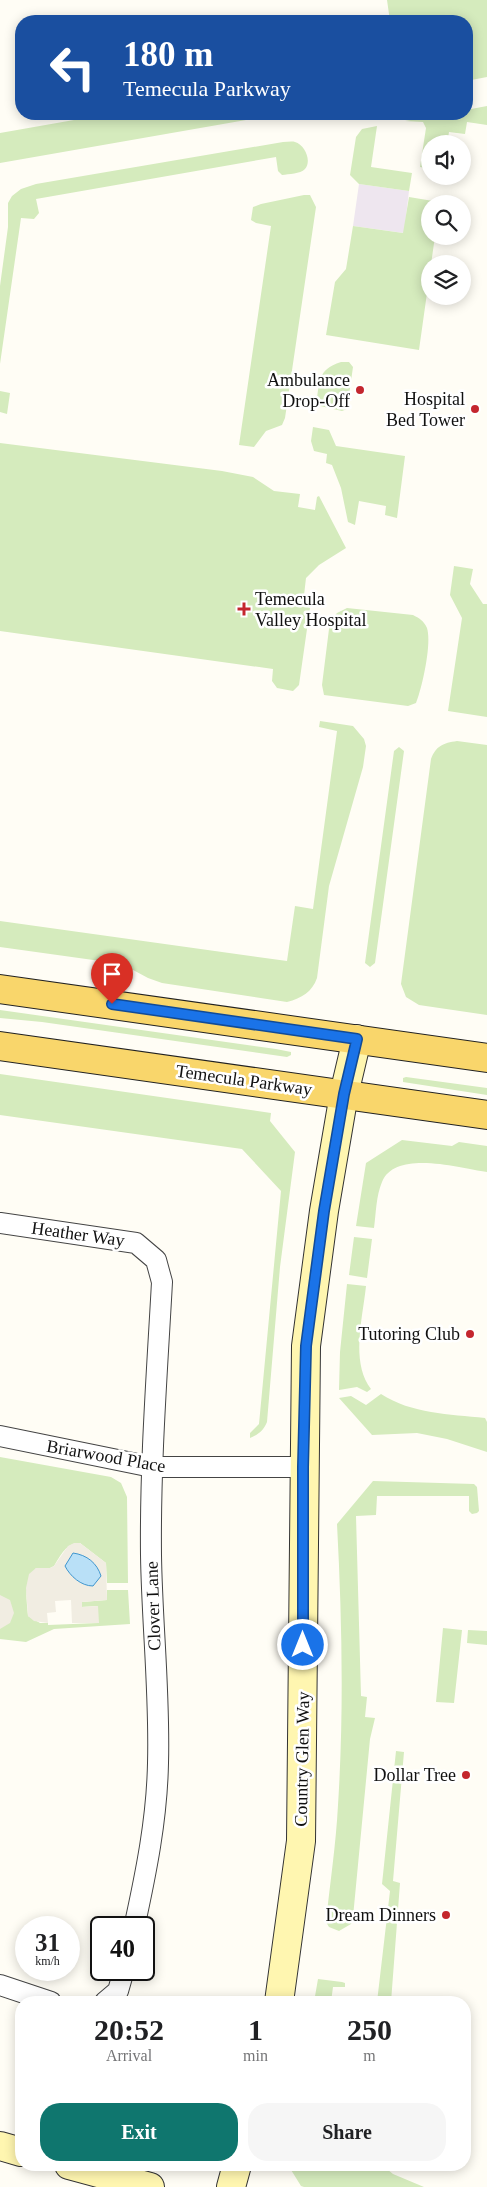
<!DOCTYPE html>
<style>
body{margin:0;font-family:"Times New Roman",serif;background:#f6f6f6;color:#202124;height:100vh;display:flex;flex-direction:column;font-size:19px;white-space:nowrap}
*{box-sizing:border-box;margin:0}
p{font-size:16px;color:#757577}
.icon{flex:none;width:28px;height:28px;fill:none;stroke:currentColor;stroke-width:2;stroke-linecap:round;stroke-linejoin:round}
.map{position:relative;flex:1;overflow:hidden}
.side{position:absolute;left:15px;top:1996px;width:456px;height:175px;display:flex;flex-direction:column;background:#fff;border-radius:20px;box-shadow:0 2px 12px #0003}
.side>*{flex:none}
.top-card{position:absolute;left:15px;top:15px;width:458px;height:105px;border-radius:20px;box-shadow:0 2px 12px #0003;background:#1a4fa0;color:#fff;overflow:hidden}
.tools{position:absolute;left:421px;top:135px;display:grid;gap:10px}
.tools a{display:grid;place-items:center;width:50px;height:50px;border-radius:50%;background:#fff;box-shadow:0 2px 12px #0003;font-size:25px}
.speed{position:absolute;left:15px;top:1916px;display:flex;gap:10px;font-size:25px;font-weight:700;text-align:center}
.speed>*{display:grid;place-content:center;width:65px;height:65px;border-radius:50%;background:#fff;box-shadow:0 2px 12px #0003;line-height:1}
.speed small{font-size:12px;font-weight:400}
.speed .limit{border:2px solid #111;border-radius:8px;background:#fff;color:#111}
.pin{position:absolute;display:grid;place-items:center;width:42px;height:42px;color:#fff;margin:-51px -21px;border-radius:50% 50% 50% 0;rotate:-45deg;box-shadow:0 0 5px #0007}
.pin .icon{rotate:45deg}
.me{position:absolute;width:55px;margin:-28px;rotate:0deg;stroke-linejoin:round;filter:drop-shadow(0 0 4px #0008)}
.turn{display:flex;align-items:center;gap:18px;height:105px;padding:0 25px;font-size:22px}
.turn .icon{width:65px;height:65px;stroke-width:2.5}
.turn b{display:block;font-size:35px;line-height:42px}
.eta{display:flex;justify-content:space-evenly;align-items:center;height:85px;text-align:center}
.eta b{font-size:30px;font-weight:700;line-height:35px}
.cta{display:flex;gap:10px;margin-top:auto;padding:10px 25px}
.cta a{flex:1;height:58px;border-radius:20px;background:#0f766e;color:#fff;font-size:20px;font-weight:700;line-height:58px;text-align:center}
.cta a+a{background:#f6f6f6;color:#202124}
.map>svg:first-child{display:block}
</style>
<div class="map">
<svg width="487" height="2187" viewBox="0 0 487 2187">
<rect width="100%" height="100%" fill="#fffdf5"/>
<path fill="#eee6ef" d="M359 184 409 191 404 233 353 226Z"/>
<path fill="#d5ebbd" d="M387 0H487V77L466 81V21H390Z
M487 106V125L467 122 465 134 449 132 447 144H430V169L420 167 426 128 423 122 405 121 446 114H466V110Z
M108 114H281L0 163V133Z
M377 126 371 167 412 173 409 191 359 184 350 175 356 137 362 129Z
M283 142C287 142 292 141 295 142 305 145 312 161 305 169 300 174 289 174 282 175L278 171 276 157 36 199 39 213 34 219 21 218 0 364V286L8 227V203L12 196 21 189 36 184Z
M304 195H310L316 207 285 418 282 425 266 431 254 447 239 445 271 226 256 223 251 220 253 207 261 204Z
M409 197 439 202V204H430V236H435L419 350 326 335 335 282 346 269 353 226 403 233Z
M341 362H349L353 367 347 409 342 411 316 405C320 383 316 370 341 362Z
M0 391 10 393 7 414 0 412Z
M313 427 329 430 336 446 405 456 397 518 385 515 386 506 359 501 355 525 348 522 341 488 332 465 326 463 327 454 314 451 311 441Z
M0 443 222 471 253 477 274 491 300 494 298 507 315 510 317 497 319 496 346 548 319 565 306 578 303 604 310 608 299 685 293 691 277 688 272 681 273 669 0 631Z
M454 566 473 569 470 584 483 604H487V717L448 711 462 618 450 595Z
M347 608 413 615C419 618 424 621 427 628 432 644 422 688 416 703L408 706 324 695 322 685 330 621 337 613Z
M320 721 353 726 364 739 366 746 363 767 329 886 317 978C312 992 302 998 287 1002L162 983 148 978 122 964 0 947V921L287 961 295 906 313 909 337 731 319 727Z
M457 741 487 745V1015L419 1005 406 997 401 984 431 759C436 746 443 743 457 741Z
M399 747 404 751 375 963 370 967 365 963 394 751Z
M0 1010 276 1049 291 1052V1055L287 1057 42 1022 0 1018Z
M0 1074 271 1113 270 1121 295 1152 280 1267 267 1422C263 1431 259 1434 250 1438V1433L259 1424 281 1191 242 1149 0 1115Z
M406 1077 487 1088V1095L403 1082V1078Z
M402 1140 452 1146 459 1142 487 1146V1172C460 1168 395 1149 382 1182 376 1196 376 1213 374 1228L356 1226 366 1163Z
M354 1237 372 1239 367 1278 349 1275Z
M347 1284 366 1286C363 1317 350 1362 371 1389L367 1392 357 1387 339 1390 340 1352Z
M381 1394C412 1414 449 1414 485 1418L487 1422V1452L447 1439 417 1433 372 1435 339 1398 351 1396 366 1405Z
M0 1457 111 1477 121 1483 127 1497 128 1583H107L106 1563 80 1543C66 1543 61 1555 54 1566L50 1568H36C24 1590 26 1592 28 1616L40 1623H48V1625L98 1623V1606L81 1607 82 1602 107 1600V1590H128L130 1624 54 1629 26 1642 0 1639Z
M373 1481 474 1484 477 1487 479 1511 477 1513 472 1514 469 1511V1496H377L376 1515 356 1516 361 1696 367 1697 365 1717 375 1718 370 1739 353 1917 351 1924 339 1931 329 1927 326 1922C330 1883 336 1844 338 1805 344 1711 342 1618 337 1524Z
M443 1628 462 1630 454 1703 436 1702Z
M468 1630 487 1631V1645L467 1643Z
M396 1751 404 1752 393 1881 400 1883 391 2002H377L390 1891 382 1884Z
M318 1979 342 1982 345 1983V1987H333L331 2002H314Z
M288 2165H382L393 2174 424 2187H304L301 2186Z"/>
<path fill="#f1ede2" d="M74 1543H80L106 1563 107 1600 82 1602V1607L98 1606 99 1623H72L71 1600 55 1601 56 1612 47 1613 48 1623 34 1621 28 1616 26 1588 29 1574 36 1568H50L54 1566 68 1546Z
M0 1595 10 1600 14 1613 10 1623 0 1629Z"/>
<path fill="#b9e0f7" stroke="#3f96cf" d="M73 1553C87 1555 97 1563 101 1576L93 1586C81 1586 70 1576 65 1566Z"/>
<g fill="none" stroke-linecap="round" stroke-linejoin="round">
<defs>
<path id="street" d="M0 1223 136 1243 156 1260 162 1282C157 1373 150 1464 151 1555 152 1624 160 1694 158 1763 157 1819 146 1873 134 1928
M0 1436 152 1467H303
M0 1985 51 2002
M105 2002 118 1991 124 1970"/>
<path id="secondary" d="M279 2002 301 1841 306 1346 324 1211 344 1094 357 1039
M0 2146 21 2152
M69 2165 150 2187
M231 2187 237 2165"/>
<path id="primary" d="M0 989 487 1058
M0 1046 487 1115"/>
</defs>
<use href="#street" stroke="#444" stroke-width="22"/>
<use href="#secondary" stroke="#333" stroke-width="30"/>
<use href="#primary" stroke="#222" stroke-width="30"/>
<use href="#street" stroke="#fff" stroke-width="20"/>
<use href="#secondary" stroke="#fff6b0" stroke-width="28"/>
<use href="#primary" stroke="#f9d66b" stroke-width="28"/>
</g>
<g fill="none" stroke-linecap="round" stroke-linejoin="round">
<defs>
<path id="route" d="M112 1004 357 1039 344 1094 324 1211 306 1346 303 1467V1645"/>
</defs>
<use href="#route" stroke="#114b97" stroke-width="12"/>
<use href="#route" stroke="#1a73e8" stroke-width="9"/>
</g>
<g fill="#c4262e" stroke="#fff" stroke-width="2">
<circle cx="360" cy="390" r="5"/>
<circle cx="475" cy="409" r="5"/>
<path d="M241.5 601.5h5v5h5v5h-5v5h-5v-5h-5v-5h5z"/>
<circle cx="470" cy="1334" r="5"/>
<circle cx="466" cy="1775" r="5"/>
<circle cx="446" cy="1915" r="5"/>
</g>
<g text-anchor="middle" stroke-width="5" stroke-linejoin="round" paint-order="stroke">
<g font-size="18" fill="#111" stroke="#fff" text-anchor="end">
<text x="350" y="386">Ambulance<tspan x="350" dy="21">Drop-Off</tspan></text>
<text x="465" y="405">Hospital<tspan x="465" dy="21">Bed Tower</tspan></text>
<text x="255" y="605" text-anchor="start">Temecula<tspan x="255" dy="21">Valley Hospital</tspan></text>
<text x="460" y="1340">Tutoring Club</text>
<text x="456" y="1781">Dollar Tree</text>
<text x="436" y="1921">Dream Dinners</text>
</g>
<g font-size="18" fill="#111" stroke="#fff">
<text transform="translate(244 1080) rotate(8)" y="6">Temecula Parkway</text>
<text transform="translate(78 1234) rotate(8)" y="6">Heather Way</text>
<text transform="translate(106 1456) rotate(10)" y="6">Briarwood Place</text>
<text transform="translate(153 1606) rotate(-92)" y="6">Clover Lane</text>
<text transform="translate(302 1759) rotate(-89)" y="6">Country Glen Way</text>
</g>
</g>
</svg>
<div class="tools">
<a><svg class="icon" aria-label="sound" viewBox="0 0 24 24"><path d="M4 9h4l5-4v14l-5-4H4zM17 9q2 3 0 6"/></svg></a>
<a><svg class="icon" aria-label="search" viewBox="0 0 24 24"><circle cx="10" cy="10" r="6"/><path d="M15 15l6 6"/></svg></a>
<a><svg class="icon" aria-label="layers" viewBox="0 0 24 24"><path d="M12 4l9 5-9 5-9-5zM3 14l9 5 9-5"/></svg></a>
</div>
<div class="speed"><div>31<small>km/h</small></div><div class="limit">40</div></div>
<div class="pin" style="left:112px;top:1004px;background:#d93025"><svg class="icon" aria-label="arrive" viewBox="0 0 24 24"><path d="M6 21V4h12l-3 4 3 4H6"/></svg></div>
<svg class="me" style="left:303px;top:1645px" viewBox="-20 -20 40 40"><circle r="17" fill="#1a73e8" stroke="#fff" stroke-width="3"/><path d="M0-11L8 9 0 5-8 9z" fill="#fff"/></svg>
<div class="top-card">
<div class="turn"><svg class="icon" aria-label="left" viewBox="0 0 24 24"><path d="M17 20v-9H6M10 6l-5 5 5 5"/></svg><div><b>180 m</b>Temecula Parkway</div></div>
</div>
<section class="side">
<div class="eta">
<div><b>20:52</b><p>Arrival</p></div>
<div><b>1</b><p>min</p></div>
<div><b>250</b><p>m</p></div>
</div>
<div class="cta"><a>Exit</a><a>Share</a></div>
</section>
</div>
